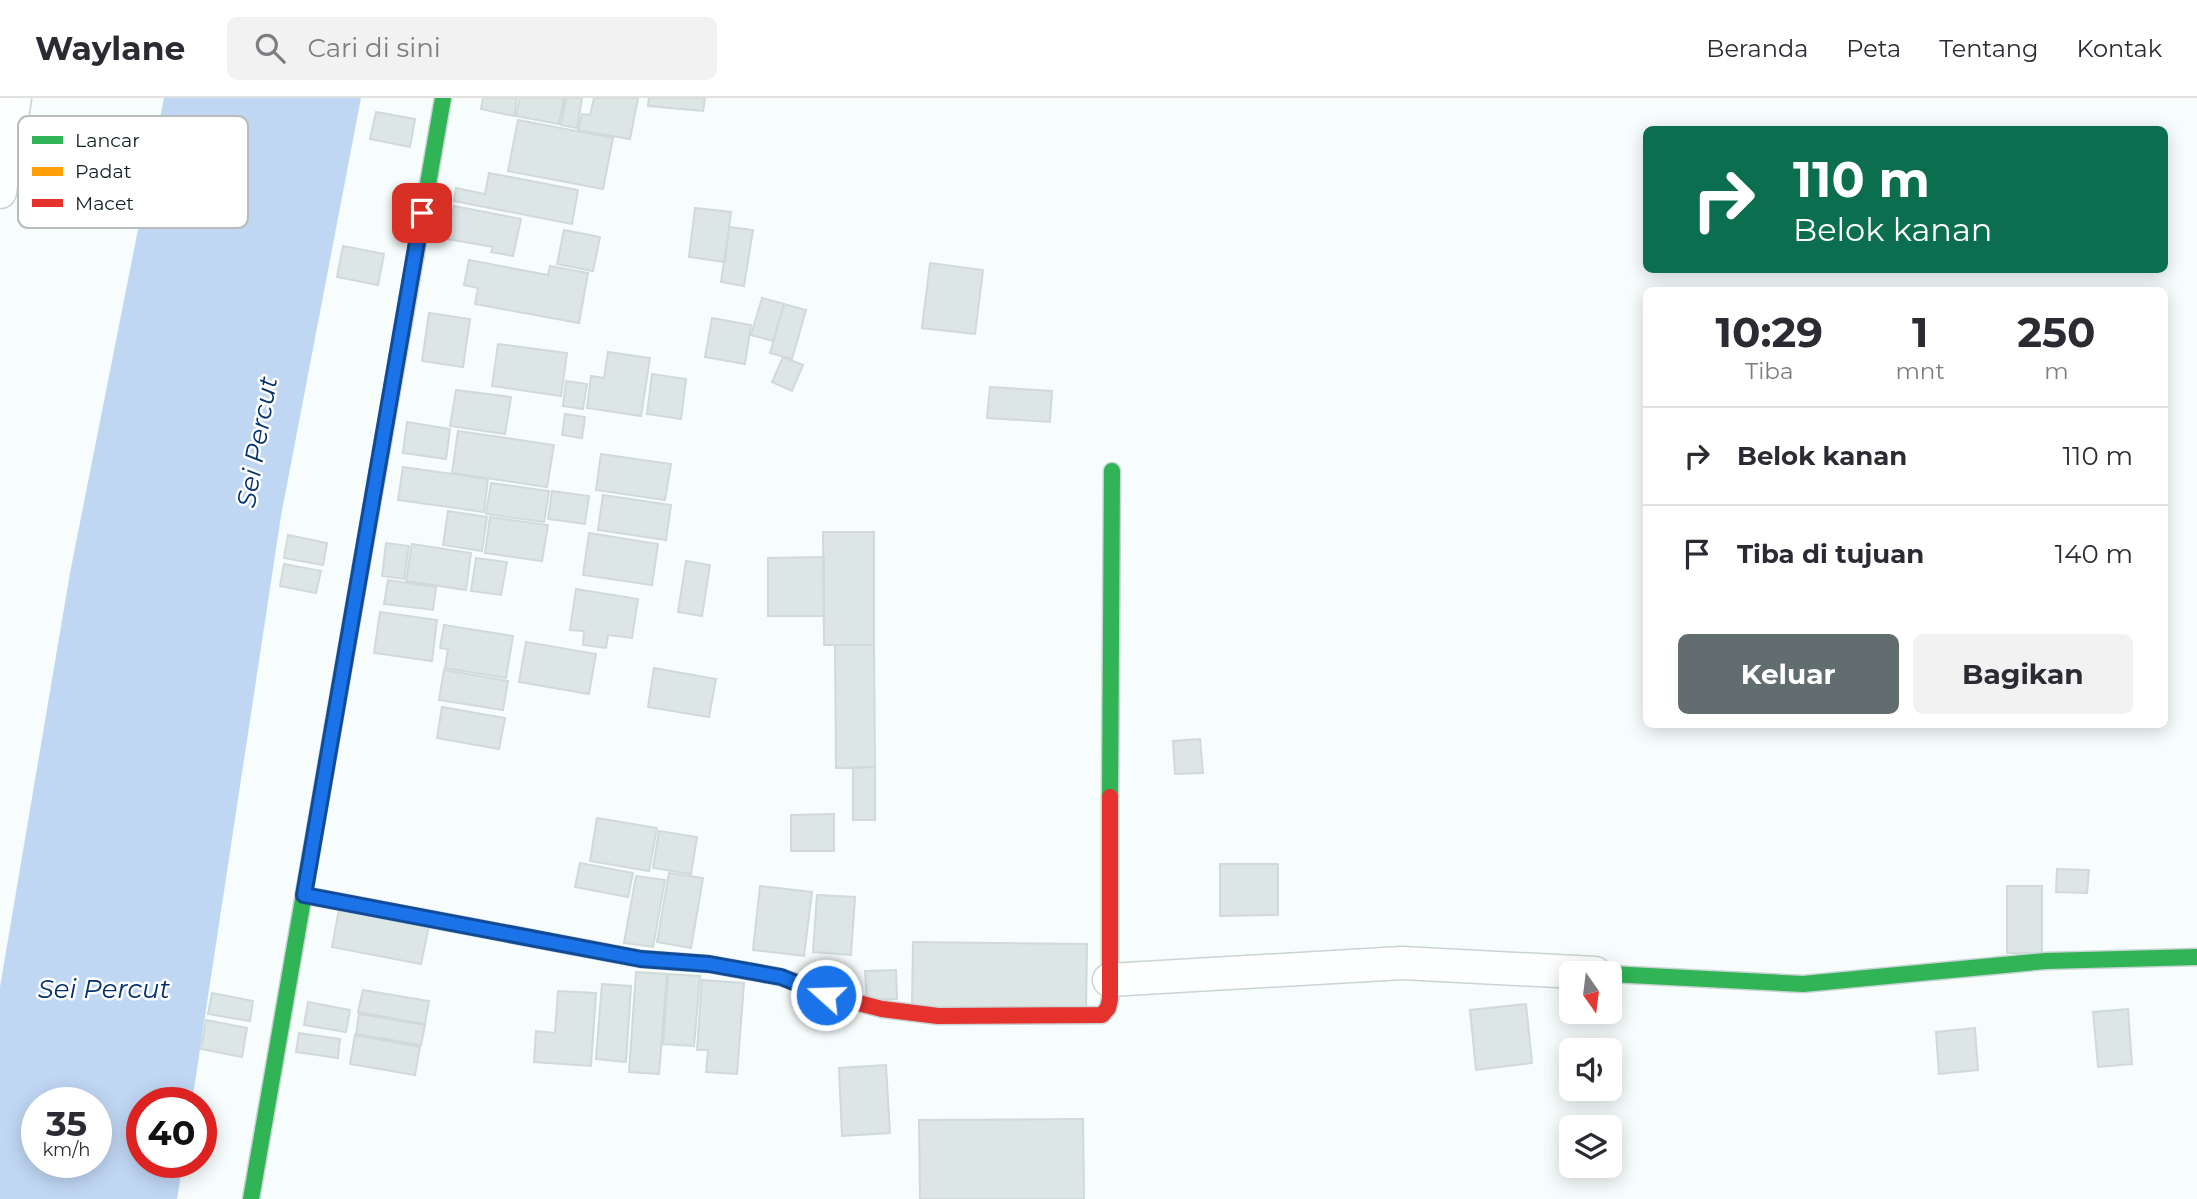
<!DOCTYPE html>
<html lang="id">
<style>
body{margin:0;font-family:Montserrat,sans-serif;background:#f2f2f3;color:#2b2b33;height:100vh;display:flex;flex-direction:column;font-size:26px;white-space:nowrap}
*{box-sizing:border-box;margin:0}
p{font-size:23px;color:#7c7c81}
.icon{flex:none;width:38px;height:38px;fill:none;stroke:currentColor;stroke-width:2;stroke-linecap:round;stroke-linejoin:round}
.map{position:relative;flex:1;overflow:hidden}
.side{position:absolute;left:1643px;top:189px;width:525px;height:441px;display:flex;flex-direction:column;background:#fff;border-radius:10px;box-shadow:0 4px 18px #0003}
.side>*{flex:none}
.guide{position:absolute;left:1643px;top:28px;width:525px;height:147px;border-radius:10px;box-shadow:0 4px 18px #0003;background:#0b6e4f;color:#fff;overflow:hidden}
.needle{width:46px;rotate:166deg}
.controls{position:absolute;left:1559px;top:863px;display:grid;gap:14px}
.controls a{display:grid;place-items:center;width:63px;height:63px;border-radius:10px;background:#fff;box-shadow:0 4px 18px #0003;font-size:35px}
.speed{position:absolute;left:21px;top:989px;display:flex;gap:14px;font-size:35px;font-weight:700;text-align:center}
.speed>*{display:grid;place-content:center;width:91px;height:91px;border-radius:50%;background:#fff;box-shadow:0 4px 18px #0003;line-height:1}
.speed small{font-size:18px;font-weight:400}
.speed .limit{border:10px solid #d22;background:#fff;color:#111}
.pin{position:absolute;display:grid;place-items:center;width:60px;height:60px;color:#fff;margin:-30px;border-radius:14px;box-shadow:0 4px 10px #0006}
.me{position:absolute;width:77px;margin:-38px;rotate:290deg;stroke-linejoin:round;filter:drop-shadow(0 0 5px #0008)}
.turn{display:flex;align-items:center;gap:24px;height:147px;padding:0 35px;font-size:32px}
.turn .icon{width:91px;height:91px;stroke-width:2.5}
.turn b{display:block;font-size:49px;line-height:60px}
.eta{display:flex;justify-content:space-evenly;align-items:center;height:119px;text-align:center}
.eta b{font-size:42px;font-weight:700;line-height:49px}
.button{display:flex;gap:14px;margin-top:auto;padding:14px 35px}
.button a{flex:1;height:80px;border-radius:10px;background:#616d6f;color:#fff;font-size:28px;font-weight:700;line-height:80px;text-align:center}
.button a+a{background:#f2f2f3;color:#2b2b33}
ul{padding:0;list-style:none}
li{display:flex;align-items:center;gap:21px;height:98px;padding:0 35px;border-top:2px solid #e1e1e2}
li div{flex:1}
li b{display:block;font-size:26px}
li em{font-style:normal}
header{display:flex;align-items:center;gap:42px;box-sizing:border-box;height:98px;padding:0 35px;background:#fff;border-bottom:2px solid #e1e1e2}
header strong{font-size:33px}
nav{display:flex;gap:38px;margin-inline-start:auto;font-size:24px}
.search{width:490px;height:63px;background:#f2f2f3;display:flex;align-items:center;gap:18px;box-sizing:border-box;padding:0 24px;border-radius:10px;color:#7c7c81;font-size:26px}
.map>svg:first-child{display:block}
</style>
<header>
<strong>Waylane</strong>
<div class="search"><svg class="icon" aria-label="search" viewBox="0 0 24 24"><circle cx="10" cy="10" r="6"/><path d="M15 15l6 6"/></svg>Cari di sini</div>
<nav><a>Beranda</a><a>Peta</a><a>Tentang</a><a>Kontak</a></nav>
</header>
<div class="map">
<svg width="2197" height="1101" viewBox="0 0 2197 1101">
<rect width="100%" height="100%" fill="#f7fcfc"/>
<path fill="#c0d7f4" fill-rule="evenodd" d="M164 0H361L281 418 192 1004H142V1064H183L177 1101H0V889L70 475ZM37 1004H96V1064H37Z"/>
<path fill="#dce6e5" stroke="#d0dad9" stroke-width="2" d="M483 0H517L514 18 481 11Z
M520 0H564L559 26 516 18Z
M566 0H582L577 30 561 27Z
M594 0H638L630 41 578 32 582 16 590 17Z
M649 0H705L703 13 648 8Z
M376 14 415 21 410 49 370 41Z
M518 22 613 40 603 91 508 73Z
M489 75 578 92 572 126 454 103 456 90 485 96Z
M454 108 521 121 513 158 491 154 493 149 447 141Z
M695 110 731 114 725 164 689 159Z
M729 129 753 132 744 188 721 184Z
M564 132 600 139 593 173 557 166Z
M343 148 384 156 378 187 337 179Z
M469 162 548 177 550 168 588 175 579 225 475 206 478 190 464 187Z
M930 165 983 172 975 236 922 230Z
M762 200 784 206 773 243 751 237Z
M784 206 806 212 792 261 770 255Z
M429 215 470 221 463 269 422 263Z
M712 220 751 227 745 266 705 259Z
M498 246 567 255 561 298 492 288Z
M608 254 650 260 641 318 587 310 591 278 604 280Z
M783 259 803 267 792 293 772 284Z
M652 276 686 281 681 321 647 316Z
M566 283 587 286 583 311 563 308Z
M990 289 1052 293 1050 324 987 320Z
M456 292 511 299 505 336 450 328Z
M565 316 585 319 582 340 562 337Z
M407 324 450 331 446 361 403 355Z
M458 333 554 347 547 389 452 375Z
M601 356 671 366 665 402 596 392Z
M403 369 488 381 484 414 398 402Z
M491 385 549 393 544 424 486 416Z
M552 393 589 398 585 426 548 421Z
M603 397 671 407 666 442 598 432Z
M448 413 487 419 482 453 443 447Z
M490 419 548 427 542 463 485 455Z
M823 434H874V547H824Z
M589 435 658 446 652 487 583 477Z
M288 437 327 445 323 467 284 460Z
M386 445 409 448 404 481 382 478Z
M412 446 471 455 466 492 406 483Z
M824 459V518H768V460Z
M476 460 507 464 501 497 471 493Z
M686 463 710 467 702 518 678 514Z
M284 466 321 473 316 495 280 488Z
M388 482 436 489 433 512 384 506Z
M576 491 638 501 632 540 608 537 606 550 583 547 584 533 570 532Z
M380 514 437 522 432 563 374 555Z
M444 527 513 538 506 580 445 570 448 551 440 550Z
M526 544 596 556 589 596 519 584Z
M835 547H874L875 669 836 670Z
M654 570 716 581 709 619 648 609Z
M444 572 508 583 503 612 439 602Z
M442 609 505 620 499 651 437 640Z
M1200 641 1203 675 1175 676 1173 643Z
M875 669V722H853V670Z
M834 716V753H791V717Z
M597 720 657 730 649 773 590 763Z
M659 733 697 739 691 776 653 770Z
M580 765 633 775 628 799 575 789Z
M1220 766H1278V817L1220 818Z
M2057 771 2089 772 2087 795 2056 794Z
M669 775 703 780 691 850 657 844Z
M636 778 665 782 653 849 624 845Z
M760 788 812 794 804 858 753 852Z
M2007 788H2042V855H2007Z
M817 797 855 799 851 857 813 854Z
M339 811 429 828 421 866 332 849Z
M913 844 1087 846 1086 912 912 909Z
M896 872 897 901 867 902 865 873Z
M636 874 667 876 659 976 629 974Z
M668 876 700 878 694 948 663 946Z
M702 882 744 885 737 976 706 974 708 952H697Z
M602 886 631 888 626 964 596 961Z
M363 892 429 903 425 926 358 914Z
M558 893 596 895 591 968 534 964 536 933 555 935Z
M212 895 253 903 250 923 208 916Z
M308 904 350 912 346 934 304 927Z
M1526 906 1532 965 1476 972 1470 912Z
M2128 911 2132 966 2098 969 2093 914Z
M359 916 425 927 421 947 356 936Z
M206 922 247 930 242 959 201 951Z
M1975 930 1978 972 1939 976 1936 934Z
M299 935 340 941 338 960 296 954Z
M355 937 420 949 415 977 350 966Z
M886 967 890 1035 842 1038 839 970Z
M1083 1021 1084 1101H920L919 1022Z"/>
<g fill="none" stroke-linecap="round" stroke-linejoin="round">
<defs>
<path id="street" d="M0 94 15 0
M1109 882 1402 865 1595 875"/>
<path id="fast" d="M421 126 443 0
M1110 699 1112 373
M304 797 641 861 709 866 781 879 839 900
M1610 876 1803 886 2046 863 2197 859
M251 1101 334 623"/>
<path id="slow" d="M334 623 421 126"/>
<path id="jam" d="M839 900 882 911 938 918 1102 917 1108 910 1110 901V699"/>
</defs>
<use href="#street" stroke="#c9d4d5" stroke-width="35"/>
<use href="#fast" stroke="#c9d4d5" stroke-width="19"/>
<use href="#slow" stroke="#c9d4d5" stroke-width="19"/>
<use href="#jam" stroke="#c9d4d5" stroke-width="19"/>
<use href="#street" stroke="#feffff" stroke-width="32"/>
<use href="#fast" stroke="#30b455" stroke-width="16"/>
<use href="#slow" stroke="#ff9f0a" stroke-width="16"/>
<use href="#jam" stroke="#e5322d" stroke-width="16"/>
</g>
<g fill="none" stroke-linecap="round" stroke-linejoin="round">
<defs>
<path id="route" d="M422 115 304 797 641 861 709 866 781 879 826 897"/>
</defs>
<use href="#route" stroke="#114b97" stroke-width="18"/>
<use href="#route" stroke="#1a73e8" stroke-width="12"/>
</g>
<g text-anchor="middle" stroke-width="5" stroke-linejoin="round" paint-order="stroke">
<g font-size="26" font-style="italic" fill="#02316d" stroke="#fff">
<text transform="translate(257 344) rotate(-80)" y="9">Sei Percut</text>
<text x="104" y="900">Sei Percut</text>
</g>
</g>
<rect x="18" y="18" width="230" height="112" rx="10" fill="#fff" stroke="#b7bcbd" stroke-width="2"/>
<rect x="32" y="38" width="31" height="8" fill="#30b455"/>
<rect x="32" y="69" width="31" height="9" fill="#ff9f0a"/>
<rect x="32" y="101" width="31" height="8" fill="#e5322d"/>
<g font-size="19" fill="#102023">
<text x="75" y="49">Lancar</text>
<text x="75" y="80">Padat</text>
<text x="75" y="112">Macet</text>
</g>
</svg>
<div class="controls">
<a><svg class="needle" viewBox="-14 -14 28 28"><path d="M0-13l5 13h-10z" fill="#e53935"/><path d="M0 13l5-13h-10z" fill="#7c7c81"/></svg></a>
<a><svg class="icon" aria-label="sound" viewBox="0 0 24 24"><path d="M4 9h4l5-4v14l-5-4H4zM17 9q2 3 0 6"/></svg></a>
<a><svg class="icon" aria-label="layers" viewBox="0 0 24 24"><path d="M12 4l9 5-9 5-9-5zM3 14l9 5 9-5"/></svg></a>
</div>
<div class="speed"><div>35<small>km/h</small></div><div class="limit">40</div></div>
<div class="pin" style="left:422px;top:115px;background:#d93025"><svg class="icon" aria-label="arrive" viewBox="0 0 24 24"><path d="M6 21V4h12l-3 4 3 4H6"/></svg></div>
<svg class="me" style="left:826px;top:897px" viewBox="-20 -20 40 40"><circle r="17" fill="#1a73e8" stroke="#fff" stroke-width="3"/><path d="M0-11L8 9 0 5-8 9z" fill="#fff"/></svg>
<div class="guide">
<div class="turn"><svg class="icon" aria-label="right" viewBox="0 0 24 24"><path d="M7 20v-9h11M14 6l5 5-5 5"/></svg><div><b>110 m</b>Belok kanan</div></div>
</div>
<section class="side">
<div class="eta">
<div><b>10:29</b><p>Tiba</p></div>
<div><b>1</b><p>mnt</p></div>
<div><b>250</b><p>m</p></div>
</div>
<ul>
<li><svg class="icon" aria-label="right" viewBox="0 0 24 24"><path d="M7 20v-9h11M14 6l5 5-5 5"/></svg><div><b>Belok kanan</b></div><em>110 m</em></li>
<li><svg class="icon" aria-label="arrive" viewBox="0 0 24 24"><path d="M6 21V4h12l-3 4 3 4H6"/></svg><div><b>Tiba di tujuan</b></div><em>140 m</em></li>
</ul>
<div class="button"><a>Keluar</a><a>Bagikan</a></div>
</section>
</div>
